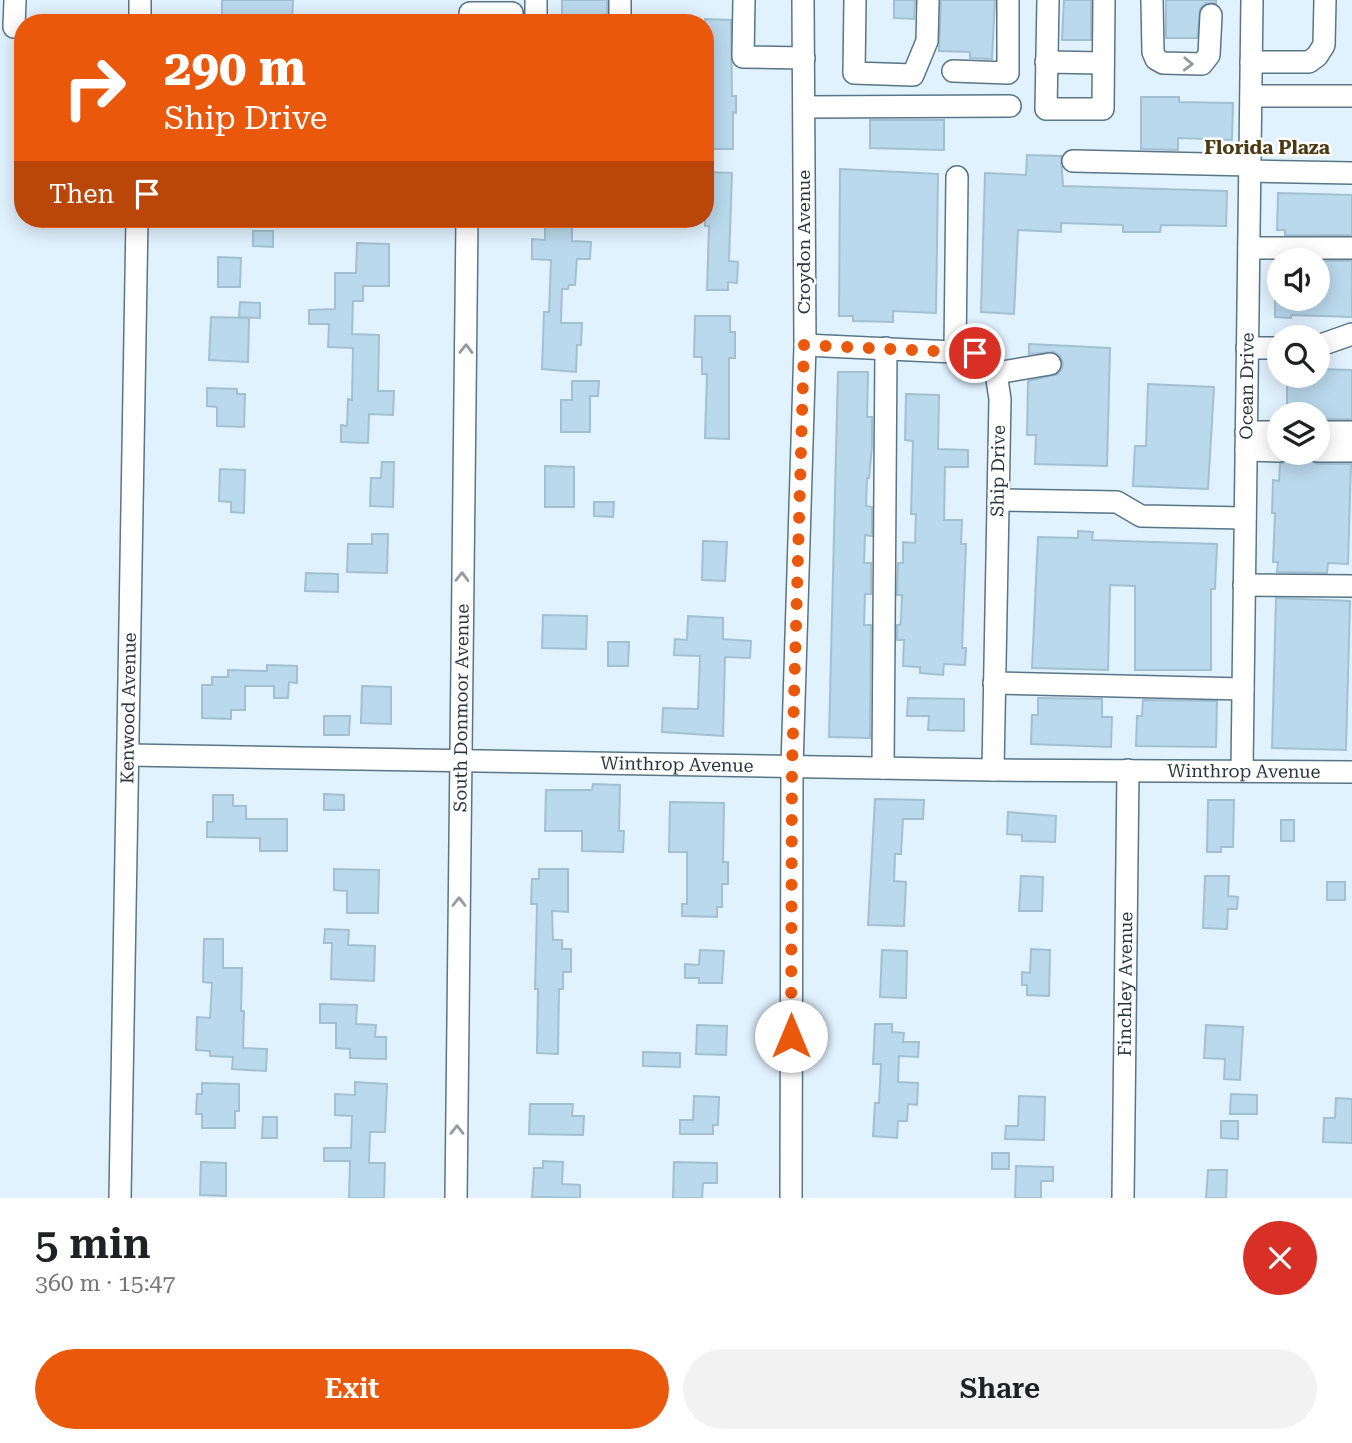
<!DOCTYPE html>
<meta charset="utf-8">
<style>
body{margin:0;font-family:"Roboto Serif",serif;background:#f2f2f2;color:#202124;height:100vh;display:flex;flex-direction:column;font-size:26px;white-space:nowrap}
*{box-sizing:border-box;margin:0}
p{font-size:23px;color:#757577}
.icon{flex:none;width:38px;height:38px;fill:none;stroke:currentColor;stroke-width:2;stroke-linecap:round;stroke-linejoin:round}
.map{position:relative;height:1198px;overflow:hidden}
.panel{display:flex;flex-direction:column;background:#fff;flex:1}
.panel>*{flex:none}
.top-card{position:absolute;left:14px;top:14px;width:700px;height:214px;border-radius:28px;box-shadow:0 4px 18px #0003;background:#ea580c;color:#fff;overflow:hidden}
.fabs{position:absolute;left:1267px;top:248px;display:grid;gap:14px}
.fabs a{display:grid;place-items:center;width:63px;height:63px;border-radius:50%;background:#fff;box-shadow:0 4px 18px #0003;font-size:35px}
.pin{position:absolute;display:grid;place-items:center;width:60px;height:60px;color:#fff;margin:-30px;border:4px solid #fff;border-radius:50%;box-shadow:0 2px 7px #0007}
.me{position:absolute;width:77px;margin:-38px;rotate:0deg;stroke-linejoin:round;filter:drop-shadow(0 0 5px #0008)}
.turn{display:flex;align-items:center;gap:24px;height:147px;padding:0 35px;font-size:32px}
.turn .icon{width:91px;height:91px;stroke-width:2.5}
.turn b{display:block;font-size:49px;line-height:60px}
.then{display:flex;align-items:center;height:66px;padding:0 35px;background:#0003;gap:14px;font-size:26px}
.round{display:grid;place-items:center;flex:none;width:74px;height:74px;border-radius:37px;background:#f2f2f2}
.head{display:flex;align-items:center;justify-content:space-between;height:119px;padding:0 35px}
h1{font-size:42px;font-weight:600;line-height:52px}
.action{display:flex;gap:14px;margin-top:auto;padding:14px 35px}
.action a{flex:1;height:80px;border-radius:42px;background:#ea580c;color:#fff;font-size:28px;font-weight:600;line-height:80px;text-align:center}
.action a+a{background:#f2f2f2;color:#202124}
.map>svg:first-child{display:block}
</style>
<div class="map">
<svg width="1352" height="1198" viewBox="0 0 1352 1198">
<rect width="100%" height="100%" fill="#e0f2fe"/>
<path fill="#bad9ec" stroke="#a3c0d3" stroke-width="2" d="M222 0H293L292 23H222Z
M562 0H607V19L562 18Z
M894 0H915L914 19 894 18Z
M941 0H995L992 59 970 58V52L939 51Z
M1064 0H1091V40H1062Z
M1166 0H1216V3H1206L1200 9 1197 38H1166Z
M705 19 731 20 732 96H736V113L733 112V149H707L708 77H705Z
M1141 97H1179V102L1233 103 1232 140 1178 138V150L1141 149Z
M870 120H944V150L870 148Z
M1027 155 1061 156 1063 186 1227 191 1226 226 1161 225 1160 232H1123V225L1061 223V232L1018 230 1014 314 981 312 985 173 1026 175Z
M840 169 938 174 936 313 893 311V322L853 321V316H839Z
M705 172 732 173 729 261 738 262 737 283 728 282V290H707L709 226H705Z
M1278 193 1352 195V235H1285V230H1277Z
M545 219H572V241L591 242 590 259H577L575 285H569L568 289H562L561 323H582L581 345H577L576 372 542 369 544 312H549L551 260 532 259V239L545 240Z
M253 231H273V247L253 246Z
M357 243 389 244V286H363V301H353L352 334 379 335 378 391H394L393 415 369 414 368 443 341 442V425L347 426 348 399 352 400 353 348 328 347 329 324H309V310L335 309V273H356Z
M218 257 241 258 240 287H218Z
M1318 261H1352V317L1291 315V318L1275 317V299H1318Z
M240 302 260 303V318L239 317Z
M695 316H730V332H735V358H729V439L705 438 707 374H702V357H694Z
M211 317 249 318 248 362 209 360Z
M1029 344 1110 348 1107 466 1035 464 1036 435H1027L1028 381 1058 374 1062 369 1063 363 1060 356 1054 352 1029 354Z
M1318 369 1352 370V419H1318V415H1287V376H1318Z
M838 372H868L867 417H872V447L869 478H867L866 506 872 507V536L865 535 864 563H871V594H865L864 625H871L870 738 829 737Z
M572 381H599L598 396H590V432H561V400H572Z
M1148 384 1214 387 1208 489 1133 486 1135 446H1146Z
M207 388 237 389V394H245L244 427 217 426V407L207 406Z
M906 394 939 395 938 449 968 450V467H945L944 520H962L961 544H966L962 648H966L965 665 944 664 943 675 920 673V667L903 666 904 640H897V625H900L901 621 902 595H897L898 563H903V542L915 543 916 514H911L913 441 905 440Z
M1288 460 1310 461 1318 464H1351L1348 564 1328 563 1327 573 1277 572 1278 562H1273L1275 513H1272L1273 480 1279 481 1280 464Z
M382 462H394L393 507 370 506 371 478H381Z
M545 466 574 467V507H545Z
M220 469 245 470 244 513 231 512V502L219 501Z
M594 502H614L613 517 594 516Z
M1078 531 1093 532 1092 540 1217 544 1215 589H1211V670H1135V586L1110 585 1108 670 1032 668 1038 537 1078 538Z
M372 534H388L387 573 347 572 348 544H372Z
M703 541 727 542 725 581 702 580Z
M306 573 338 574V592L305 591Z
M1276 598 1350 601 1346 750 1272 748Z
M543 615 587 616 586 649 542 648Z
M688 616 723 618V639L751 641 750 658 725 657 723 736 662 732 663 708 698 709 700 656 674 655 675 639 687 640Z
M608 642H629L628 666H608Z
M267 665 297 666V683L289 682 288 698H274V686H245V710H231V719L202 718V685H212V677H228V670L267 671Z
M362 686 391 687V724L361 723Z
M908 698 964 699V731L928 730 929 716H907Z
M1038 698 1102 699V717H1112L1111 747 1031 744 1032 715H1038Z
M1143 700 1217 701 1216 747 1136 746 1137 716H1142Z
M324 716H350L349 735H324Z
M593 784 620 785 619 831H624L623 852 582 851V831H545L546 790H592Z
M324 794 344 795V810H324Z
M213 795H233V806H246V819H287V851H260V838L207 837V822H213Z
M875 799 924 800 923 819H903L901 854H895L894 881 906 882 904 926 868 925Z
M1208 800H1234L1233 847H1221V852H1207Z
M670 802 724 803 723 862H728V884H722V907H717V917L682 916V904H687V852H669Z
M1008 812 1056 816 1055 842 1022 841V835L1007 834Z
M1281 820H1294V841H1281Z
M334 869 379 870 378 913H347V891L334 890Z
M539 869H568V912L552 911 553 940H562V949H571V972H563V989H559L558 1054 537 1053 538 989H535L537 904H531L532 879H539Z
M1021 876 1043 877 1042 911H1019Z
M1205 876H1229L1228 896 1238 897 1237 909H1228L1227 929 1203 928Z
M1327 882H1345V900H1327Z
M325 929 349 930 348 945 375 946 374 981 331 979 332 943H324Z
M204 939H223V968H242L241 1011H244L243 1048 267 1049 266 1071 232 1069 233 1057 210 1056V1051L196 1050 197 1017 210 1018 212 983 203 982Z
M1031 949 1050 950 1049 996 1027 995V985H1022V972L1030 973Z
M700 950 724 951 722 983H699V978H685V964L699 965Z
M882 950 907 951 906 998 880 997Z
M320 1004 357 1005 356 1024 376 1025 375 1037H386V1059L350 1058V1049L336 1048V1023H320Z
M875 1024H892V1032L904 1033 903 1042H919L918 1057 899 1056 898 1082 918 1083 917 1105 908 1104 907 1121H898L897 1138 873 1136 875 1103H879L881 1064H873Z
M697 1025 727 1026 726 1055 696 1054Z
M1206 1025 1243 1027 1240 1080 1224 1079 1225 1059 1204 1058Z
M643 1052 680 1053V1067L643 1066Z
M355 1082 387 1084 385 1132H370L369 1163H385L384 1198H349L350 1161H324V1148H351L352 1116 335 1115V1094L355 1095Z
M202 1083 239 1084V1111H235V1128H202V1114H196L197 1094H202Z
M1231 1094 1257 1095V1114H1230Z
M694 1096 719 1097 718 1125H713V1134H680V1120H693Z
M1019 1096 1045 1097 1044 1140 1005 1139 1006 1126H1018Z
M1336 1098 1352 1099V1143L1323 1142 1324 1118H1335Z
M530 1104H573L572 1116H584L583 1135 529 1134Z
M263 1117H277V1138H262Z
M1221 1121H1238V1139L1221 1138Z
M992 1153H1009V1169H992Z
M543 1161 563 1162 562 1184 580 1185V1198L532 1197 534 1168H543Z
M201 1162 226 1163V1196L200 1195Z
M674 1162 717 1163V1183H703L702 1198H673Z
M1016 1166 1053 1167V1181H1041V1198H1015Z
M1208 1170H1227L1226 1198H1206Z"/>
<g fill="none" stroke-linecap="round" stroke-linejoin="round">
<defs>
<g id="minor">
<path d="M620 0V23"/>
<path d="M744 0 743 57 804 58"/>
<path d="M855 0 854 73 913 75 927 41 928 0"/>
<path d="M1048 0 1046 109H1103L1104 0"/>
<path d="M1152 0 1153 52 1156 59 1163 63 1202 64 1209 55 1211 15"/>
<path d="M470 13H512"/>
<path d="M140 23V0"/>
<path d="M536 23V0"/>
<path d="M14 27 15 0"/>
<path d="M1046 62 1103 63"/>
<path d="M1251 62H1309L1317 56 1324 45 1325 0"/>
<path d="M953 71 1008 73V0"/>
<path d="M1251 96H1352"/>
<path d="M804 107 1010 106"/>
<path d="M1073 161 1250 165"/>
<path d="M1250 171 1352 173"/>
<path d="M1249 248H1352"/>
<path d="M805 345 975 353 996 373 1000 399 993 770"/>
<path d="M1318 346 1352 334"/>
<path d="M1247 348H1279"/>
<path d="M955 352 957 177"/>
<path d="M996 373 1050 364"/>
<path d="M1246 432H1279"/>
<path d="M1318 432H1352"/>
<path d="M1246 450 1279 451"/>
<path d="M1318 451H1352"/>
<path d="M998 500 1117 502 1141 516 1245 518"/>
<path d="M1244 585 1352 586"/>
<path d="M994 683 1243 689"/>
<path id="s1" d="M129 755 993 770 1352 772"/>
<path d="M883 768 886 348"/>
<path id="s2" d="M1242 771 1252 0"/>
<path id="s3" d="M120 1198 137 219"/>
<path id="s4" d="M456 1198 467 219"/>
<path d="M791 1198 792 767 805 345 803 0"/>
<path id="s5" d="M1123 1198 1128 770"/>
</g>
</defs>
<use href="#minor" stroke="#597586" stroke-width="24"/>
<use href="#minor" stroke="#fff" stroke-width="21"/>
</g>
<defs><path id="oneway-chevron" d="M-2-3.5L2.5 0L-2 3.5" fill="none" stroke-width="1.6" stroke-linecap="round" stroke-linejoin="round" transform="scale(1.75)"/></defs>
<g stroke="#949a9e">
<use href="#oneway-chevron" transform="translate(1188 64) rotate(2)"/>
<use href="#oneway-chevron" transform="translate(466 349) rotate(-89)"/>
<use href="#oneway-chevron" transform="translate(462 577) rotate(-89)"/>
<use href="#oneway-chevron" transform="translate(459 902) rotate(-90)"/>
<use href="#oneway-chevron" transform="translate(457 1130) rotate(-90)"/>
</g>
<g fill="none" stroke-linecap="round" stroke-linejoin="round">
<path stroke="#ea580c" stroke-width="12" stroke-dasharray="0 21.6" d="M791 1036 792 767 804 345 975 353"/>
</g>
<g text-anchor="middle" stroke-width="5" stroke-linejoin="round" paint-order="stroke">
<g font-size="18" fill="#29353c" stroke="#fff">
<text transform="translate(804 242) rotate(-90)" y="6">Croydon Avenue</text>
<text dy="6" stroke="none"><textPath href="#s2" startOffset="385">Ocean Drive</textPath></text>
<text transform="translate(998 471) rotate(-89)" y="6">Ship Drive</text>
<text dy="6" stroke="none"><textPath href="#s3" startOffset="490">Kenwood Avenue</textPath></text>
<text dy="6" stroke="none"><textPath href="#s4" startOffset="490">South Donmoor Avenue</textPath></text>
<text dy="6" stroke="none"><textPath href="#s1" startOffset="548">Winthrop Avenue</textPath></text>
<text dy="6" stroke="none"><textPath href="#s1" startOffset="1115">Winthrop Avenue</textPath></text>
<text dy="6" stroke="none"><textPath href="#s5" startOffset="214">Finchley Avenue</textPath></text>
</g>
<g font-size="19" font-weight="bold" fill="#4c3a13" stroke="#fff">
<text x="1267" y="154">Florida Plaza</text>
</g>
</g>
</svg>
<div class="fabs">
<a><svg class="icon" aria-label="sound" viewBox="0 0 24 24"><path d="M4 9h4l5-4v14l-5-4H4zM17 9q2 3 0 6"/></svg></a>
<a><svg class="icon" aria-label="search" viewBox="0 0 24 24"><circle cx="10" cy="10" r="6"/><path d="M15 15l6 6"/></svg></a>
<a><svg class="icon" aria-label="layers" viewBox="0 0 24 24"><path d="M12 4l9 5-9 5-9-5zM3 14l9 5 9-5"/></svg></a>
</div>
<div class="pin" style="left:975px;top:353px;background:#d93025"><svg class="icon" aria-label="arrive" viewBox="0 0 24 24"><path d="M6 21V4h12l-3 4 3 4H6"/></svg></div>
<svg class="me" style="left:791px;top:1036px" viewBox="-20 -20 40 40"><circle r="19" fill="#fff"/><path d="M0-13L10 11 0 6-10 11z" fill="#ea580c"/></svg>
<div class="top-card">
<div class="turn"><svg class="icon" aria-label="right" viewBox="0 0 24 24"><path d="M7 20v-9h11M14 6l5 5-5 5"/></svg><div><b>290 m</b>Ship Drive</div></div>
<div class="then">Then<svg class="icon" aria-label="arrive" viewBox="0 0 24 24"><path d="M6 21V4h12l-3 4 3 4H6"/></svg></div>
</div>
</div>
<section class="panel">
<div class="head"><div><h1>5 min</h1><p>360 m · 15:47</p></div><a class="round" style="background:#d93025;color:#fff"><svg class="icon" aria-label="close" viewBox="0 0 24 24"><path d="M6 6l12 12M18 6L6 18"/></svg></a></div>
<div class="action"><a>Exit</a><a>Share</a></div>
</section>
